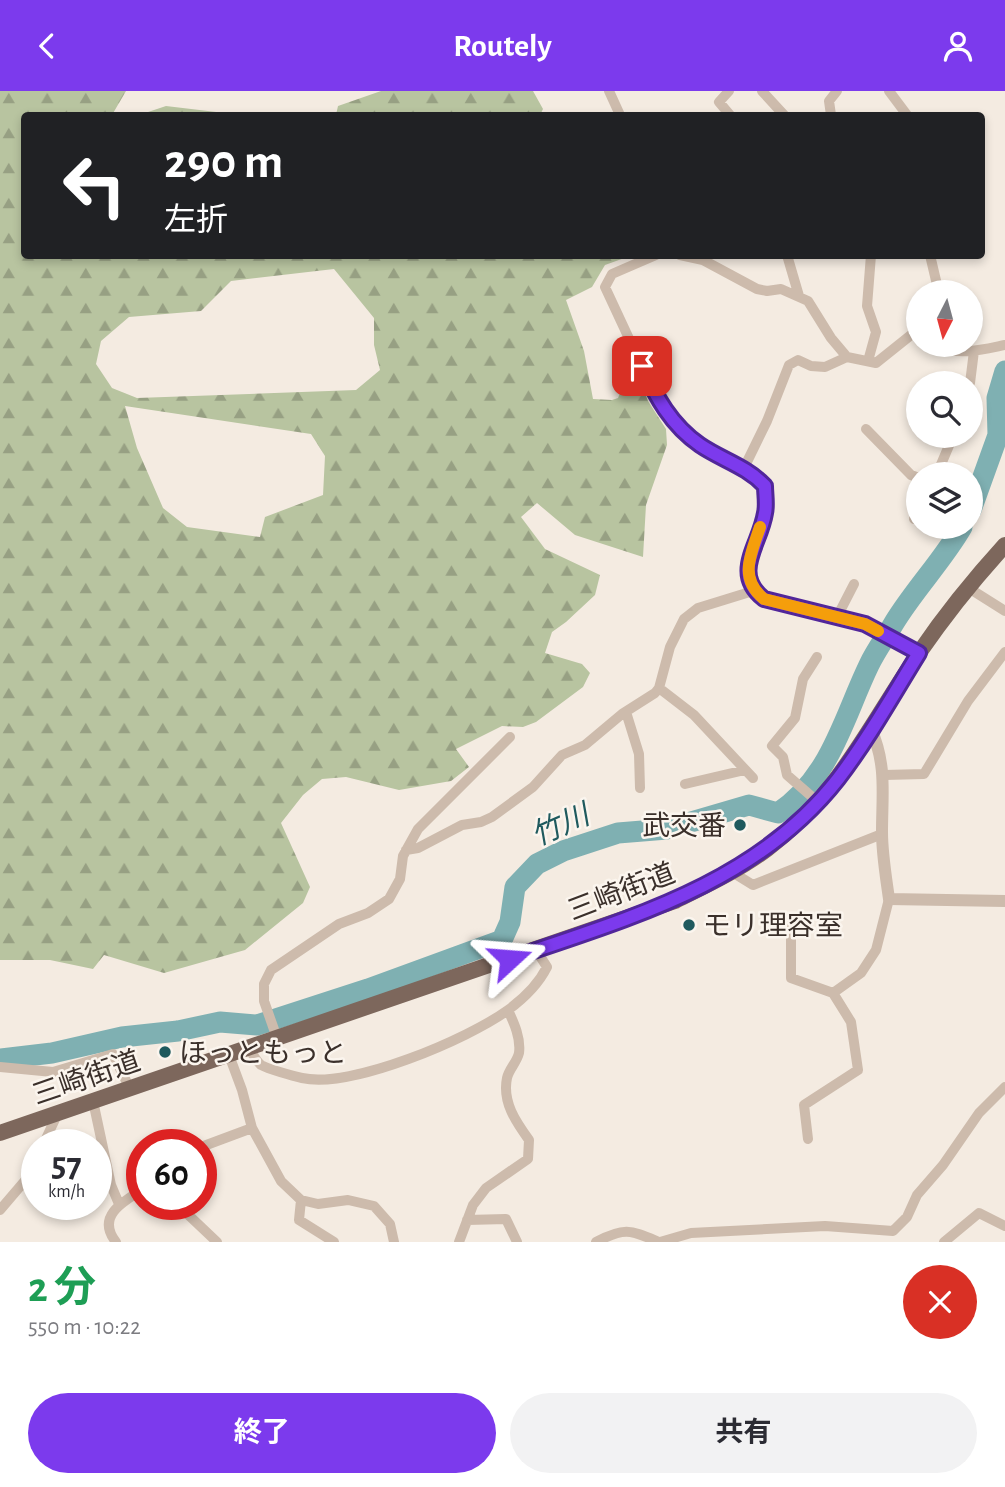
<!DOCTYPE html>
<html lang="ja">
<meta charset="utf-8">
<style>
body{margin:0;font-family:"Alegreya Sans","Noto Sans JP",sans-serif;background:#f2f2f3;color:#2b2b33;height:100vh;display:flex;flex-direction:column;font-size:26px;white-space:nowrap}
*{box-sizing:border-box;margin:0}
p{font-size:23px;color:#7c7c81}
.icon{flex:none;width:38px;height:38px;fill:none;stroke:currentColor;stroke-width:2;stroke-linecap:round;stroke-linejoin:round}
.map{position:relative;height:1151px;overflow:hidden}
.side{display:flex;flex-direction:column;background:#fff;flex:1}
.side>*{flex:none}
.hud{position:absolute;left:21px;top:21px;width:964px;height:147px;border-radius:7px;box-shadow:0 4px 10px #0003;background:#202124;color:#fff;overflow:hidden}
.needle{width:46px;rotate:186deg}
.buttons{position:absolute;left:906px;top:189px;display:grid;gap:14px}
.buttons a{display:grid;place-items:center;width:77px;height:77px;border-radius:50%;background:#fff;box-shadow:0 4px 10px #0003;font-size:35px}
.speed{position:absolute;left:21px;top:1038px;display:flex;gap:14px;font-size:35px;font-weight:700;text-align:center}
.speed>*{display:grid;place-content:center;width:91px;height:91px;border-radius:50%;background:#fff;box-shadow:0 4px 10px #0003;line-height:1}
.speed small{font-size:18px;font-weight:400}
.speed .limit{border:10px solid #d22;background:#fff;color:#111}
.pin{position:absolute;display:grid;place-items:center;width:60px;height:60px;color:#fff;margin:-30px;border-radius:14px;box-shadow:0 4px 10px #0006}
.me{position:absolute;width:77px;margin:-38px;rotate:71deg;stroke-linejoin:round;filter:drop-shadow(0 0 5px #0008)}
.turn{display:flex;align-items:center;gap:24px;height:147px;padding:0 28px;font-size:32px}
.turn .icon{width:91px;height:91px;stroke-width:2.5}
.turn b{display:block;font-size:49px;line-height:60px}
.round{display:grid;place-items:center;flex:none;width:74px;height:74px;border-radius:37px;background:#f2f2f3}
.summary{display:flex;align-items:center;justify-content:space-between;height:119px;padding:0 28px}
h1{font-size:42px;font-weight:700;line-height:52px;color:#1e9e55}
.button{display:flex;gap:14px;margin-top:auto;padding:14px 28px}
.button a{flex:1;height:80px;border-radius:42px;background:#7c3aed;color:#fff;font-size:28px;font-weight:700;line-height:80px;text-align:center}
.button a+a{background:#f2f2f3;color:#2b2b33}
header{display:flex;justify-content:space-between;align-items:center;height:91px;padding:0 28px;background:#7c3aed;color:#fff;font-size:32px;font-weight:700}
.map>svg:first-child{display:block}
</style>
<header><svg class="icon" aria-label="back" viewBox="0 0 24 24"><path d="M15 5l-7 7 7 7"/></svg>Routely<svg class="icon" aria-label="person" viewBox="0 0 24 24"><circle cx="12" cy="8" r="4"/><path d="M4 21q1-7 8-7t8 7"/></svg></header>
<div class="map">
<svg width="1005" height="1151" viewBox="0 0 1005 1151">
<defs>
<pattern id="forest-firs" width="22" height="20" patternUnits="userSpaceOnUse" patternTransform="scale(1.75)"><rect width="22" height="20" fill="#b8c4a0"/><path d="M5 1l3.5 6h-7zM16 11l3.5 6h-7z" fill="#97a083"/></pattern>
</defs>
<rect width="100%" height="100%" fill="#f4ebe1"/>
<path fill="url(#forest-firs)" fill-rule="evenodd" d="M0 0H126L112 24H24V164L630 165 605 174 592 196 566 209 584 260 593 308 612 309 618 307 627 286 638 284 648 310 666 338 667 354 646 414 643 466 575 444 537 412 521 426 545 458 600 484 595 504 566 531 552 541 545 562 582 573 590 582 583 596 536 631 523 636 502 635 456 658 469 676 451 690 399 699 346 686 322 688 303 704 281 732 310 796 303 812 245 859 164 882 104 864 93 878 50 869H0ZM334 178 374 227V254L380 279 356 299 137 307 112 297 96 273 101 250 129 226 201 220 231 190ZM125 315 311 343 325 365 323 404 265 426 260 446 187 436 163 417 137 357Z
M381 0H533L543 18 540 24H336L338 15Z
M166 15 233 23V24H139Z"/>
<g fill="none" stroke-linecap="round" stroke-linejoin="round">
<path stroke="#7fb0b2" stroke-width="21" d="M971 419 998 344 997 307 1005 280
M0 968 52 962 122 946 178 940 220 931 257 934 368 898 502 849 510 831 515 796 537 773 563 760 618 742 667 738 749 714 778 722C831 686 843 628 869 574 876 559 886 546 894 532 914 499 943 469 962 436"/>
<path stroke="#cdbbac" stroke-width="10" d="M609 0 620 24
M729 0 719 11 730 24
M762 0 784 24
M889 0 907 24
M831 24 829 10 837 0
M656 164 612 183 605 196 659 312C670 327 686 345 703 355 725 368 747 376 765 395 765 403 767 414 765 422 760 454 731 483 764 508L865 533 919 562
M680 164 703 169 757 198 767 200 781 198 808 210 831 247 847 266
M787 164 799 205
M930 164 938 198 936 201
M938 254C956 266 985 258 1005 254
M868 270 876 241 867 215 871 164
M970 292 974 260
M866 338 911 384 919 387
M744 377 767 330 789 274 798 269 811 275 825 276 847 266 876 272 911 244 919 243
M937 383 953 345
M914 428 919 421
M967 496 1005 520
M837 526 854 493
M817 566 803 588 795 627 772 655 783 666 787 684 818 711
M659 597 694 624 753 687
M626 621 639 663 640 697
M884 684 924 683 968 610 1005 561
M685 693 745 679
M406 759 418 757 462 734 481 731 492 726 533 696 562 664 585 654 622 623 655 602 659 597 670 556 684 528 698 517 753 500
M732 781 753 794 882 743
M791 831V887L833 902 861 882 876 859 889 808
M277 947 264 910V893L271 879 339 833 368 822 389 808 400 788 403 765 418 738 510 646
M248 957C252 961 256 970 261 974 268 978 293 985 302 987 351 998 468 948 508 919 523 908 539 892 547 876L536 859
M229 964 242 999 252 1037 281 1090 301 1109 318 1113 348 1109 374 1115 390 1133 394 1151
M0 976 53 981 113 963 130 998
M93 1010 111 1094 119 1113
M808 1048 804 1014 858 979 851 931 833 902
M43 1054 57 1024
M201 1056 252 1037
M301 1109 299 1129 334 1151
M177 1113 217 1151
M0 1119 29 1085 37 1068
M467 1129 506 1128 517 1151
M116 1151C96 1126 122 1111 142 1099
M459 1151 473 1114 486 1097 528 1068 529 1049C516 1031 502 1011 507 987 509 978 517 971 519 962 521 947 514 932 508 919
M596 1151C625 1136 630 1139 659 1151
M660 1151 691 1142 825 1135 893 1140 907 1126 917 1104 943 1074 979 1022 1005 996
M944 1151 979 1122 1005 1135"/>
<path stroke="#cdbbac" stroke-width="12" d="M871 638C887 674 882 703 882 741 882 763 886 786 889 808L1005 810"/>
<path stroke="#7d675c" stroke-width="16" d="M0 1042 675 810C707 794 739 779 767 758 839 704 870 633 919 562 945 524 974 488 1005 454"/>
</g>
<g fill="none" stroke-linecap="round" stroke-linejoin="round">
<defs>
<path id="route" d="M510 868C630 827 757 792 838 688 868 649 893 604 919 562L865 533 764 508C731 482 760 454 765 422 767 414 765 403 765 395 746 375 722 369 700 354 671 334 656 306 642 275"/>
</defs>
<use href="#route" stroke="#51269a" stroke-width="18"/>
<use href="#route" stroke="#7c3aed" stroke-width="12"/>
<path stroke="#f59e0b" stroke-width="12" d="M760 436C751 463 738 487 764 508L865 533 878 540"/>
</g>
<g fill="#1f5a5e" stroke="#fbf5ee" stroke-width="2.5">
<circle cx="740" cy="734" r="7"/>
<circle cx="689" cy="834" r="7"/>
<circle cx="165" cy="961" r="7"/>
</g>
<g text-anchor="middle" stroke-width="5" stroke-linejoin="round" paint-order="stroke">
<g font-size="28" fill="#3b302b" stroke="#fbf5ee" text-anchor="start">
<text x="726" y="744" text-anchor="end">武交番</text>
<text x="703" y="844">モリ理容室</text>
<text x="179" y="971">ほっともっと</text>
</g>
<g font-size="28" fill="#3b302b" stroke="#fbf5ee">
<text transform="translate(621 800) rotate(-21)" y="10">三崎街道</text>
<text transform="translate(86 986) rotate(-19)" y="10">三崎街道</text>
</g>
<g font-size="30" font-style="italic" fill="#1f5a5e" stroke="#fbf5ee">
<text transform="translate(560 734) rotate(-24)" y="10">竹川</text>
</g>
</g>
</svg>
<div class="buttons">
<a><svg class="needle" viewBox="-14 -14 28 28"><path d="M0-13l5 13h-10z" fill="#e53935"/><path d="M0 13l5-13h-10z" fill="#7c7c81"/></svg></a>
<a><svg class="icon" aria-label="search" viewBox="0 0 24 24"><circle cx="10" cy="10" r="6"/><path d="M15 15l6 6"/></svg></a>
<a><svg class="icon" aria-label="layers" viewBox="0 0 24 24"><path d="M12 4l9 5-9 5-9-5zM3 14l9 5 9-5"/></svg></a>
</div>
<div class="speed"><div>57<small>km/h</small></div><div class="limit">60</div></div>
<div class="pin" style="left:642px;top:275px;background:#d93025"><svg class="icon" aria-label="arrive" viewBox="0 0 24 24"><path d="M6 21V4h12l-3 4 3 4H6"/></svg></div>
<svg class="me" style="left:510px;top:868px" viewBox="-20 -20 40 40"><path d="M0-17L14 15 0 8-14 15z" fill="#7c3aed" stroke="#fff" stroke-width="4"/></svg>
<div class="hud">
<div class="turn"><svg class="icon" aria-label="left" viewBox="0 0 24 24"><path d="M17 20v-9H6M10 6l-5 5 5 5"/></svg><div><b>290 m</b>左折</div></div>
</div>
</div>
<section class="side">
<div class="summary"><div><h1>2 分</h1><p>550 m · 10:22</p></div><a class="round" style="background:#d93025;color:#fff"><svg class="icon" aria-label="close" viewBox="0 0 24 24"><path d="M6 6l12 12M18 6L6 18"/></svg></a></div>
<div class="button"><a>終了</a><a>共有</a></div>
</section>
